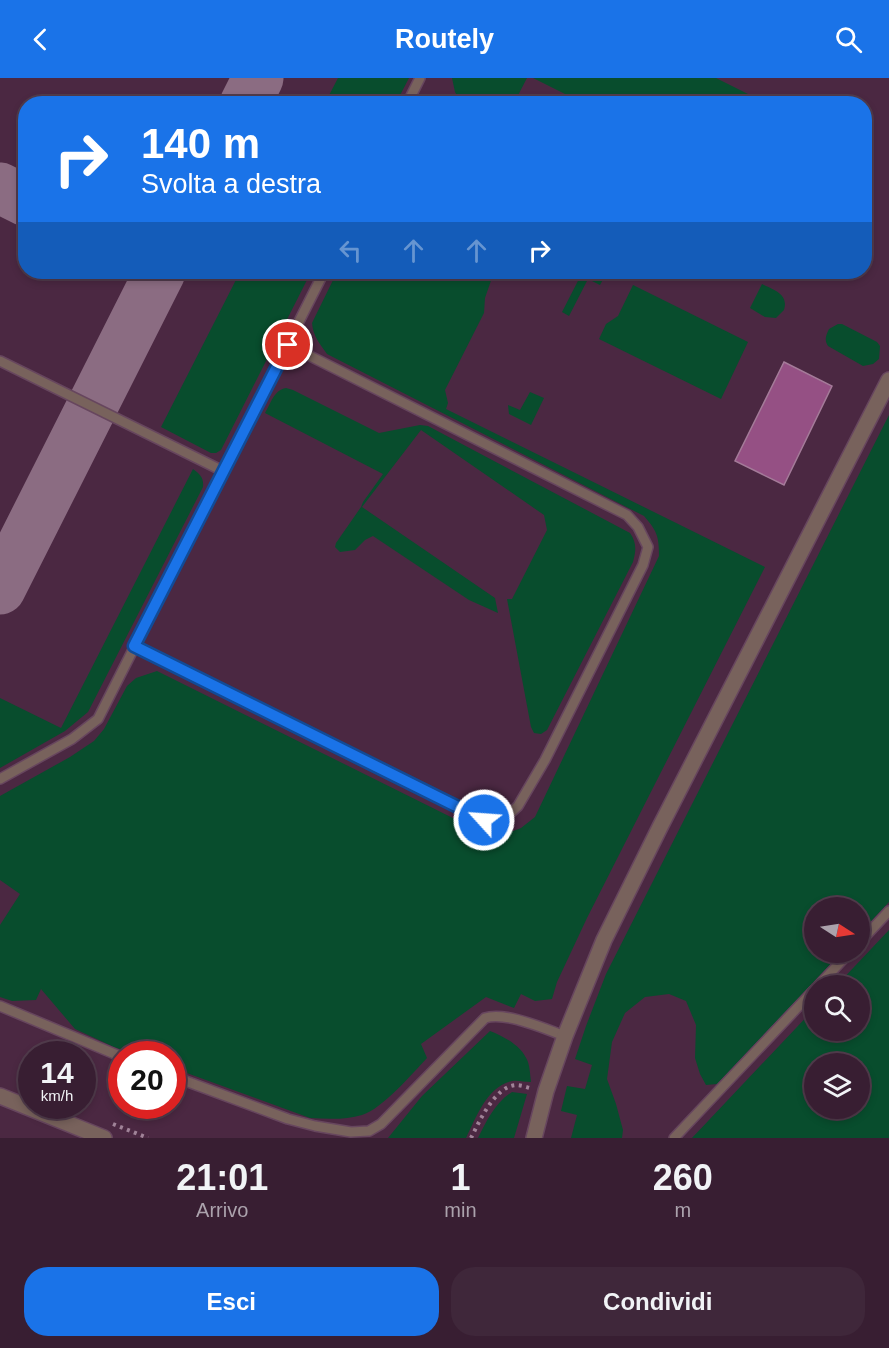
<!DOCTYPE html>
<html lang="it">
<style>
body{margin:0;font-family:Helvetica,sans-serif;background:#3f273a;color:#f1f3f6;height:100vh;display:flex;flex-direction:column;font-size:22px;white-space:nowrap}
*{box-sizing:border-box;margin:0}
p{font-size:20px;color:#aba2ac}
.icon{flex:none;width:33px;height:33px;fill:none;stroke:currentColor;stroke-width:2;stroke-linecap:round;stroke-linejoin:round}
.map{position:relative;height:1060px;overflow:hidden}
.panel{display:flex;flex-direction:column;background:#381e32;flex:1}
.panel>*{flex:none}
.top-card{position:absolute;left:18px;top:18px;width:854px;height:183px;border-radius:24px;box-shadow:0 3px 9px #0003,0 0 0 2px #523c4d;background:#1a73e8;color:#fff;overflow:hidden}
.needle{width:39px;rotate:102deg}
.controls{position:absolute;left:804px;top:819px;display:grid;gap:12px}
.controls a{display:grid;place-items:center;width:66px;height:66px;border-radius:50%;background:#381e32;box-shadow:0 3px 9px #0003,0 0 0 2px #523c4d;font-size:30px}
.speed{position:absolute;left:18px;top:963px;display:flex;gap:12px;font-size:30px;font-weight:700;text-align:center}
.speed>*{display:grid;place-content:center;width:78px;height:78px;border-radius:50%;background:#381e32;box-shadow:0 3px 9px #0003,0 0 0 2px #523c4d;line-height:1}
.speed small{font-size:15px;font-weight:400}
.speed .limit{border:9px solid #d22;background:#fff;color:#111}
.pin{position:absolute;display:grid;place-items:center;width:51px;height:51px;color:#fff;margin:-26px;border:3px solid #fff;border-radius:50%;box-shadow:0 2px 6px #0007}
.me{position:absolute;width:66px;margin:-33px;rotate:296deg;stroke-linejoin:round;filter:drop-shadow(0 0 4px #0008)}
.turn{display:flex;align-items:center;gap:21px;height:126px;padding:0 24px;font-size:27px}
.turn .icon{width:78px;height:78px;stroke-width:2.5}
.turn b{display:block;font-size:42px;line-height:51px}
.lanes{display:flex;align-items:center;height:57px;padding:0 24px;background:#0003;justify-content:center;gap:30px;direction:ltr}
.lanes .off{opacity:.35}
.eta{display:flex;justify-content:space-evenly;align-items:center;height:102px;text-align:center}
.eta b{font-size:36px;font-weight:700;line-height:42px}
.cta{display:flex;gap:12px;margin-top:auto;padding:12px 24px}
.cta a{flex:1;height:69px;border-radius:24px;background:#1a73e8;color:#fff;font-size:24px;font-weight:700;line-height:69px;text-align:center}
.cta a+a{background:#3f273a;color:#f1f3f6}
header{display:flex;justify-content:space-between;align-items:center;height:78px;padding:0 24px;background:#1a73e8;color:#fff;font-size:27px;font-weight:700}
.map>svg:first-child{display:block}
</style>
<header><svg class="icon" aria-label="back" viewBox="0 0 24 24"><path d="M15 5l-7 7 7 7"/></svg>Routely<svg class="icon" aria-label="search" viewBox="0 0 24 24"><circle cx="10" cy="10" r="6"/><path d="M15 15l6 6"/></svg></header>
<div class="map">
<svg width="889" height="1060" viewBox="0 0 889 1060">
<rect width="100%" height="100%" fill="#4b2842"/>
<path fill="#084d2d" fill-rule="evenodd" d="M338 0H409L396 25H325Z
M452 0H527L514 25 462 26 455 14Z
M533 0H716L754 19 750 26 583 25Z
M240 194H311L221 372 216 375H211L161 349Z
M337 194H494L485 220 484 235 445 312 448 325 446 331 765 489 587 840 557 904 552 921 535 923 521 916 514 930 486 919 421 966 427 980C412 996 382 1031 362 1037 346 1042 327 1041 310 1040L173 990 172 976H134L114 969 75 951 41 911 36 922 12 923 0 919V847L20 816 0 802V718L70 679 94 663 104 651 127 608 136 600 157 593 477 752 503 757 521 750 535 739 659 478C659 458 657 453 644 438L327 276C320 266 313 258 312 245Z
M576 194H607L600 207 588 201 569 238 562 234 581 197Z
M762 206C774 212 789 216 784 232L776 240 765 239 750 230Z
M633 207 748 264 721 321 599 261 606 246 618 238Z
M838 246H842L877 264 880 268 879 281 873 286 863 288 828 268C824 262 826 257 829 251Z
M286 310 293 312 379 355 420 347 428 348 630 455C637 465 636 473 633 484L547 652 541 656 534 655 531 649 507 521H512L547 452 544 437 421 352 362 429 495 520 498 535 469 522 373 458 365 462 355 472 340 474 335 469 336 465 361 429 363 424 383 396 265 335C271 325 274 312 286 310Z
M530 314 544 320 531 347 509 336 508 327 520 332Z
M889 337V824L860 855V830H814V874L841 875 717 1006 706 1007 700 996 695 980 696 947 686 923 669 916 645 919 625 935 612 964 607 1001 616 1026 623 1052 622 1060H571L577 1037 561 1033 567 1008 585 1011 592 987 575 981 586 948 606 896Z
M193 391C200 396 204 400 203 409L88 634 65 653 0 690V620L61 650Z
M889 852V1060H692L814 931V952H860V908L837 907ZM814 986H860V1030H814Z
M490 953C505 959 522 968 528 984 530 990 530 997 531 1004 525 1004 518 1002 512 1003 487 1008 476 1040 466 1060H388L422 1018Z
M512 1014 527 1016 514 1060H478C487 1042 495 1025 512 1014Z"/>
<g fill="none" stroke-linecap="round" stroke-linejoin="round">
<path stroke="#8b6c82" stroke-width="51" d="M245 26 258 0
M0 110 26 123
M0 511 160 194"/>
</g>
<path fill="#955084" stroke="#a47b99" stroke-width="1.5" d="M784 284 832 308 784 407 735 383Z"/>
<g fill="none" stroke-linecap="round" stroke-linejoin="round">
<defs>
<path id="lane" d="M407 26 420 0
M0 283 223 393
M134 568 484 742 504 741 518 728 545 682 643 487 648 469 638 449 627 437 288 267
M0 701 72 661 98 641 324 194
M860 864 889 833
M818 908 850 874
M0 928 122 979
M172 998 288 1041 315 1048 351 1054 369 1053 381 1046 485 940C505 933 545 951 565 958
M674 1060 814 912"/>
<path id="street" d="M0 1018 104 1060
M534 1060 546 1013 565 958 604 862 660 749 889 302"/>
</defs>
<use href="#lane" stroke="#67465e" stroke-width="12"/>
<use href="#street" stroke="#67465e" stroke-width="18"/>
<path stroke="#a08398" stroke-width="4" stroke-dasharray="3 4.5" stroke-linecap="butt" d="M113 1046 148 1060
M471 1060C479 1044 495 1008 516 1007 521 1007 526 1009 530 1010"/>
<use href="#lane" stroke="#78625c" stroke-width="9"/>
<use href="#street" stroke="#78625c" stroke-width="15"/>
</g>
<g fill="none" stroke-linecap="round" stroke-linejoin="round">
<defs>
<path id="route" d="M288 267 134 568 484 742"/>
</defs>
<use href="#route" stroke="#114b97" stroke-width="15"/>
<use href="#route" stroke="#1a73e8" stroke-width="10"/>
</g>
</svg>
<div class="controls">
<a><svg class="needle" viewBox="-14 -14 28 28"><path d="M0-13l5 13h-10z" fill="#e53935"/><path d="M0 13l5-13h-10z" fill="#aba2ac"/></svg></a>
<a><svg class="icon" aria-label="search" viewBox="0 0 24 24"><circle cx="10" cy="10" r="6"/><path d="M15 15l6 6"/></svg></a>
<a><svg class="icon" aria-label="layers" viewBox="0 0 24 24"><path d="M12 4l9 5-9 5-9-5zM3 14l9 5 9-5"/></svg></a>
</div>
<div class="speed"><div>14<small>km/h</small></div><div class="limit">20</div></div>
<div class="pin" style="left:288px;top:267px;background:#d93025"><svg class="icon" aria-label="arrive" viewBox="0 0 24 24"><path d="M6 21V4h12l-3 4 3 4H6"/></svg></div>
<svg class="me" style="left:484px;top:742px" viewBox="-20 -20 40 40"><circle r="17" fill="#1a73e8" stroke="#fff" stroke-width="3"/><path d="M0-11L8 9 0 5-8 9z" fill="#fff"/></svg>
<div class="top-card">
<div class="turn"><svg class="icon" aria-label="right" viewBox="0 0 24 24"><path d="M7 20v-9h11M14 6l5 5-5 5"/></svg><div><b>140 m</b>Svolta a destra</div></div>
<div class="lanes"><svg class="icon off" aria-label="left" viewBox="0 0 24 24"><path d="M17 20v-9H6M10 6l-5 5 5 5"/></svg><svg class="icon off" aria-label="ahead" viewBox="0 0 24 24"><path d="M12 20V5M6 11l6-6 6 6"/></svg><svg class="icon off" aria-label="ahead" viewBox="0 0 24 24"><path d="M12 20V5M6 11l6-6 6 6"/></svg><svg class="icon" aria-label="right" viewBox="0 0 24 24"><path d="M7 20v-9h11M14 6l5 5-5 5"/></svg></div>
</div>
</div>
<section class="panel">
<div class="eta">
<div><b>21:01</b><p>Arrivo</p></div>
<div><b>1</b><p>min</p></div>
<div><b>260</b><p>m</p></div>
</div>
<div class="cta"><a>Esci</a><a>Condividi</a></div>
</section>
